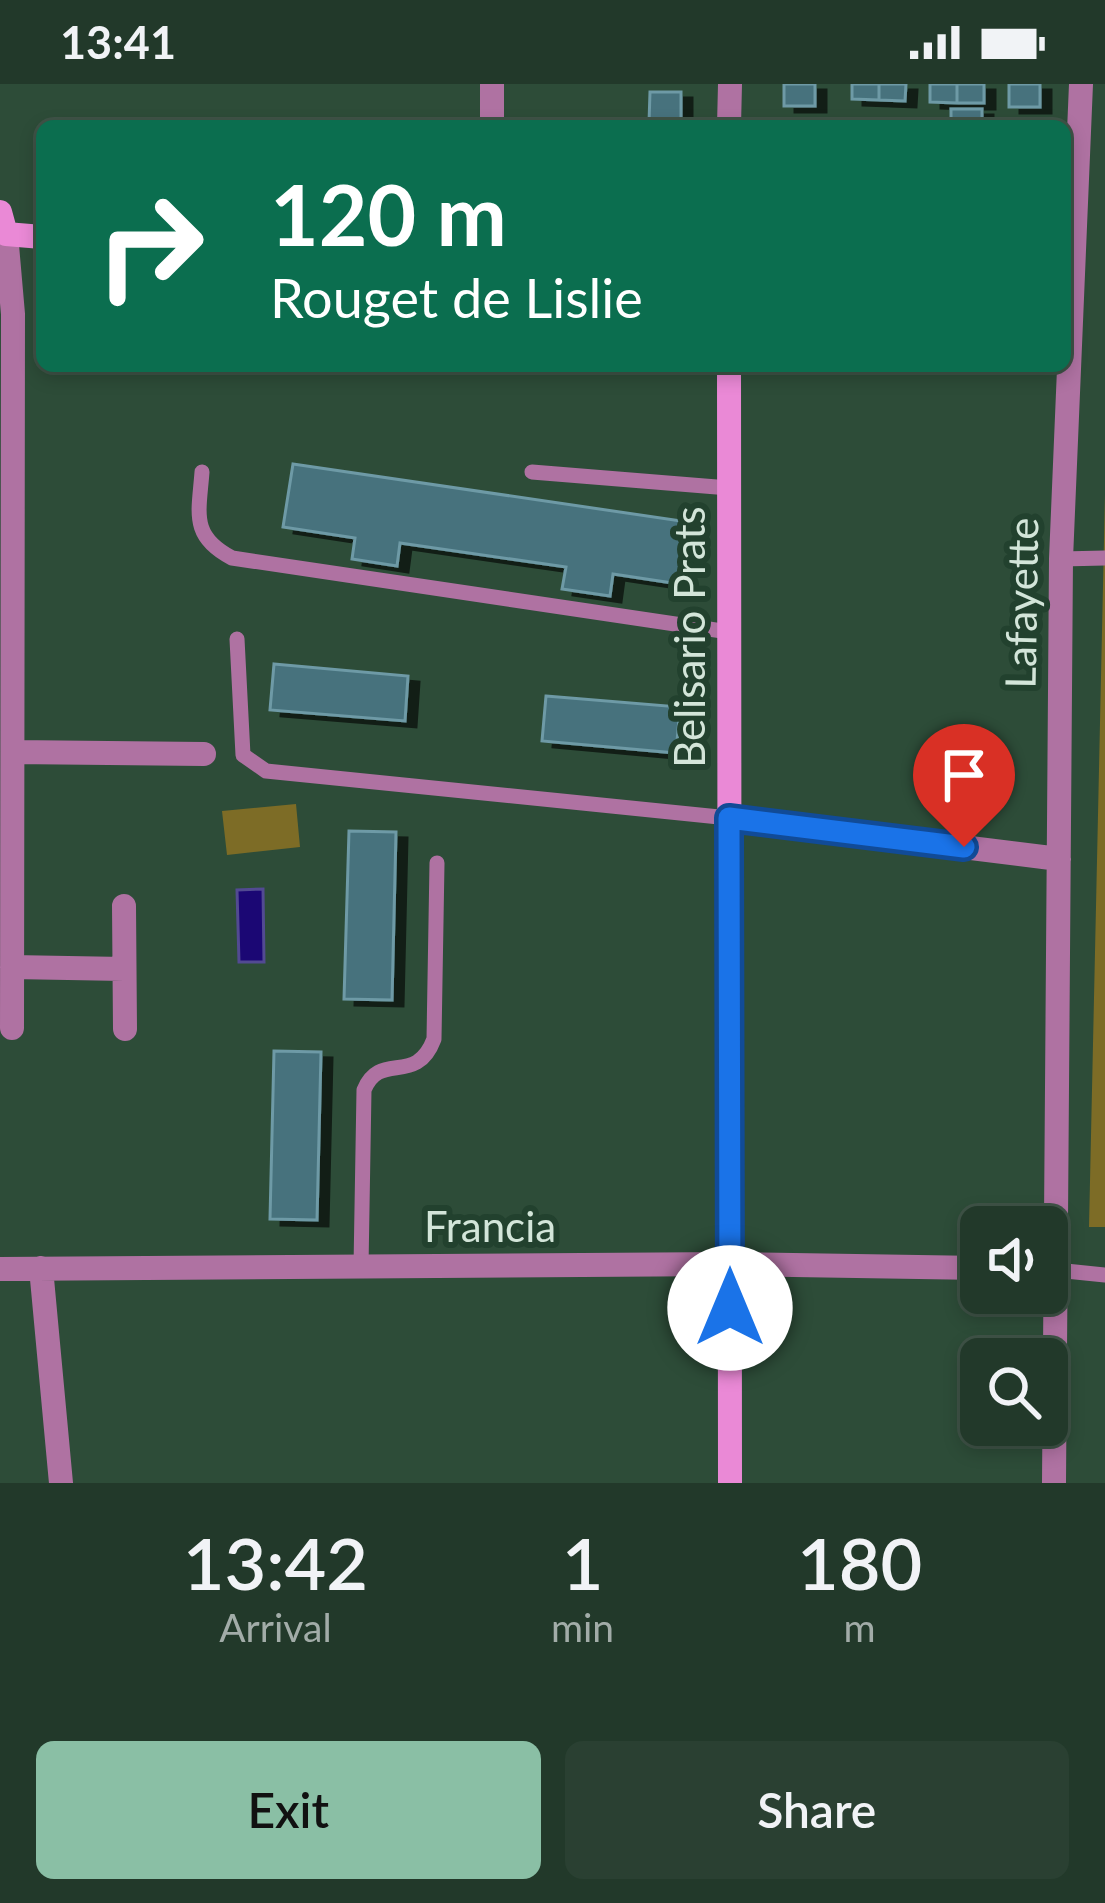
<!DOCTYPE html>
<style>
body{margin:0;font-family:Lato,sans-serif;background:#2a4032;color:#f1f3f6;height:100vh;display:flex;flex-direction:column;font-size:45px;white-space:nowrap}
*{box-sizing:border-box;margin:0}
p{font-size:39px;color:#a2aca8}
.icon{flex:none;width:66px;height:66px;fill:none;stroke:currentColor;stroke-width:2;stroke-linecap:round;stroke-linejoin:round}
.map{position:relative;height:1399px;overflow:hidden}
.sheet{display:flex;flex-direction:column;background:#22392a;flex:1}
.sheet>*{flex:none}
.banner{position:absolute;left:36px;top:36px;width:1035px;height:252px;border-radius:18px;box-shadow:0 6px 18px #0003,0 0 0 3px #3f5347;background:#0b6e4f;color:#fff;overflow:hidden}
.controls{position:absolute;left:960px;top:1122px;display:grid;gap:24px}
.controls a{display:grid;place-items:center;width:108px;height:108px;border-radius:18px;background:#22392a;box-shadow:0 6px 18px #0003,0 0 0 3px #3f5347;font-size:60px}
.pin{position:absolute;display:grid;place-items:center;width:102px;height:102px;color:#fff;margin:-123px -51px;border-radius:50% 50% 50% 0;rotate:-45deg;box-shadow:0 0 12px #0007}
.pin .icon{rotate:45deg}
.me{position:absolute;width:132px;margin:-66px;rotate:0deg;stroke-linejoin:round;filter:drop-shadow(0 0 9px #0008)}
.turn{display:flex;align-items:center;gap:42px;height:252px;padding:0 36px;font-size:54px}
.turn .icon{width:156px;height:156px;stroke-width:2.5}
.turn b{display:block;font-size:84px;line-height:102px}
.eta{display:flex;justify-content:space-evenly;align-items:center;height:204px;text-align:center}
.eta b{font-size:72px;font-weight:600;line-height:84px}
.action{display:flex;gap:24px;margin-top:auto;padding:24px 36px}
.action a{flex:1;height:138px;border-radius:18px;background:#8abfa5;color:#111;font-size:48px;font-weight:600;line-height:138px;text-align:center}
.action a+a{background:#2a4032;color:#f1f3f6}
.status{display:flex;justify-content:space-between;align-items:center;height:84px;padding:0 60px;background:#22392a;direction:ltr}
.status svg{height:33px;fill:currentColor}
.map>svg:first-child{display:block}
</style>
<div class="status"><b>13:41</b><svg viewBox="0 0 49 12"><path d="M0 12V9h3v3zM5 12V6h3v6zM10 12V3h3v9zM15 12V0h3v12zM26 1h20v11H26zM47 4h2v5h-2z"/></svg></div>
<div class="map">
<svg width="1105" height="1399" viewBox="0 0 1105 1399">
<defs>
<filter id="shadow"><feDropShadow dx="11" dy="6" stdDeviation="0" flood-color="#0009"/></filter>
</defs>
<rect width="100%" height="100%" fill="#2d4c38"/>
<path fill="#7d6c26" d="M1105 410V1143H1089Z
M296 720 300 763 227 771 222 727Z"/>
<path fill="#1b0774" stroke="#524a92" stroke-width="3" d="M263 805 264 878H239L237 806Z"/>
<path fill="#47727d" stroke="#6e9aa6" stroke-width="3" filter="url(#shadow)" d="M784 0H815V22H784Z
M852 0H879V16L852 15Z
M879 0H906L905 17 879 16Z
M930 0H957V19L930 18Z
M957 0H984V19H957Z
M1009 0H1040V23H1009Z
M650 8H681V39H649Z
M951 25H982V42H951Z
M293 380 688 438 679 500 613 490 610 512 562 505 566 483 400 459 397 482 352 475 355 454 283 443Z
M274 580 408 592 405 637 270 626Z
M546 612 680 623 676 669 542 657Z
M349 747 396 748 392 916 344 915Z
M274 967 321 968 317 1136 270 1135Z"/>
<g fill="none" stroke-linecap="round" stroke-linejoin="round">
<path stroke="#af72a2" stroke-width="15" d="M202 388C199 429 190 452 232 474L729 548
M532 388 729 404
M1061 475 1105 474
M237 555 243 671 266 687 729 734
M361 1183 364 1006C380 966 416 1003 434 955L437 779
M1056 1186 1105 1191"/>
<path stroke="#af72a2" stroke-width="24" d="M492 42V0
M729 42 730 0
M0 150H6L13 230 12 944
M13 668 204 670
M729 734 1059 775
M124 822 125 945
M12 883 124 885
M41 1184 61 1399
M0 1185 730 1180 981 1184
M1054 1399 1061 475 1081 0"/>
<path stroke="#ea89d6" stroke-width="24" d="M0 128 6 150 42 153
M729 282 730 1399"/>
</g>
<g fill="none" stroke-linecap="round" stroke-linejoin="round">
<defs>
<path id="route" d="M730 1224 729 734 964 763"/>
</defs>
<use href="#route" stroke="#114b97" stroke-width="30"/>
<use href="#route" stroke="#1a73e8" stroke-width="21"/>
</g>
<g text-anchor="middle" stroke-width="12" stroke-linejoin="round" paint-order="stroke">
<g font-size="42" fill="#d3e5d9" stroke="#22412e">
<text transform="translate(1022 519) rotate(-89)" y="15">Lafayette</text>
<text transform="translate(690 553) rotate(-90)" y="15">Belisario Prats</text>
<text x="490" y="1158">Francia</text>
</g>
</g>
</svg>
<div class="controls">
<a><svg class="icon" aria-label="sound" viewBox="0 0 24 24"><path d="M4 9h4l5-4v14l-5-4H4zM17 9q2 3 0 6"/></svg></a>
<a><svg class="icon" aria-label="search" viewBox="0 0 24 24"><circle cx="10" cy="10" r="6"/><path d="M15 15l6 6"/></svg></a>
</div>
<div class="pin" style="left:964px;top:763px;background:#d93025"><svg class="icon" aria-label="arrive" viewBox="0 0 24 24"><path d="M6 21V4h12l-3 4 3 4H6"/></svg></div>
<svg class="me" style="left:730px;top:1224px" viewBox="-20 -20 40 40"><circle r="19" fill="#fff"/><path d="M0-13L10 11 0 6-10 11z" fill="#1a73e8"/></svg>
<div class="banner">
<div class="turn"><svg class="icon" aria-label="right" viewBox="0 0 24 24"><path d="M7 20v-9h11M14 6l5 5-5 5"/></svg><div><b>120 m</b>Rouget de Lislie</div></div>
</div>
</div>
<section class="sheet">
<div class="eta">
<div><b>13:42</b><p>Arrival</p></div>
<div><b>1</b><p>min</p></div>
<div><b>180</b><p>m</p></div>
</div>
<div class="action"><a>Exit</a><a>Share</a></div>
</section>
